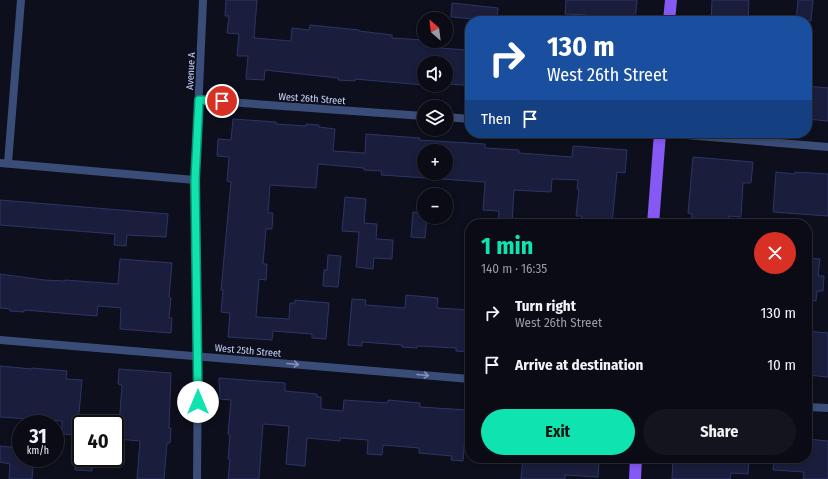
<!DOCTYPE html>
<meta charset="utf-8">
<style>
body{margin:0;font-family:"Fira Sans Condensed",sans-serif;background:#13141e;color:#f1f3f6;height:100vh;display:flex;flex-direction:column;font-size:15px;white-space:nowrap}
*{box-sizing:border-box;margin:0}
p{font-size:13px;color:#999ba0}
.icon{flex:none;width:22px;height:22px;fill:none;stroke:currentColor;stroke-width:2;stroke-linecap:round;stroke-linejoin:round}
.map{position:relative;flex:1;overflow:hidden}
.drawer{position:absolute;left:465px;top:219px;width:347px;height:244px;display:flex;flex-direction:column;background:#0a0b15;border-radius:16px;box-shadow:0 2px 6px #0003,0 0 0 1px #2a2b34}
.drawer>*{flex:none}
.hud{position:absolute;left:465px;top:16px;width:347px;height:122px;border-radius:16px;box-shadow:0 2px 6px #0003,0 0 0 1px #2a2b34;background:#1a4fa0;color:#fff;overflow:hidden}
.needle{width:26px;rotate:332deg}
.tools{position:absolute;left:417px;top:12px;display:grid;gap:8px}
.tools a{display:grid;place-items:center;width:36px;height:36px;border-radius:50%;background:#0a0b15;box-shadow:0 2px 6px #0003,0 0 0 1px #2a2b34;font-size:20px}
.speed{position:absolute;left:12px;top:415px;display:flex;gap:8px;font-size:20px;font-weight:700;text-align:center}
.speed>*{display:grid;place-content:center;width:52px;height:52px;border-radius:50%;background:#0a0b15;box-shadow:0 2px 6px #0003,0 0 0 1px #2a2b34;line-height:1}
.speed small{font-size:10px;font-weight:400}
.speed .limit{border:2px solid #111;border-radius:6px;background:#fff;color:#111}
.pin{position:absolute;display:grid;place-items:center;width:34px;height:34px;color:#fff;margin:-17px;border:2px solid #fff;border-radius:50%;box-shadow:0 1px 4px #0007}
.me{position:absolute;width:44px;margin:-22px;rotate:0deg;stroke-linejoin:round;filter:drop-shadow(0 0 3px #0008)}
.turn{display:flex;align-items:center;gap:14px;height:84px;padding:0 16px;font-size:18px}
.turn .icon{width:52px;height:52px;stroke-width:2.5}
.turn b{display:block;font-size:28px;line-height:34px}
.then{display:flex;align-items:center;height:38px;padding:0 16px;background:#0003;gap:8px;font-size:15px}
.round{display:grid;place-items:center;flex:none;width:42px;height:42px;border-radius:21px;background:#13141e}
.head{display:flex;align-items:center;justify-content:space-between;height:68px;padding:0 16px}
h1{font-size:24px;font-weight:700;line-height:30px;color:#0fe4b1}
.cta{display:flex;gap:8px;margin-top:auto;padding:8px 16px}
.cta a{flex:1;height:46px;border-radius:24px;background:#0fe4b1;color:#111;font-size:16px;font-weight:700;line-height:46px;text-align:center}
.cta a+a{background:#13141e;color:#f1f3f6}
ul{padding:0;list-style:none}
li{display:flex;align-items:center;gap:12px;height:52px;padding:0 16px}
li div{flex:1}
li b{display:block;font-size:15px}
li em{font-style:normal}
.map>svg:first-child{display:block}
</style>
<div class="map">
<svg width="828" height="479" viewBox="0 0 828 479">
<rect width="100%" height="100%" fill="#0d0f1c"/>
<path fill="#1a1e3c" stroke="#2d3566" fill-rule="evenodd" d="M226 0H257L254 38 291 41 292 28 309 30 310 25 359 30V31L392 35V38L424 40V41H427L426 47 467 50 464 85 446 84V63H424L423 85 355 79V81L338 80V78L265 70 264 80 246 79 248 56H237L239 34 227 33 229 16H225Z
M566 0H637L635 21H586V15L565 14Z
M712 0H749L748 21H711Z
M798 0H813L811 21H796Z
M452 3 498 8 497 21H474V19L451 17Z
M807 86 828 88V121L807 119Z
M233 119 276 122V124L306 126V124L319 125V127L335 129 333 151 365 153 366 134 420 138 419 140 485 144V148L519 150V153L572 157 573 146 627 150 625 173 617 172 612 224H582V216H576L579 189H577L578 180 552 179 551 192 514 190 512 224H498L499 211 483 210 485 182 381 175 382 171 364 170V168L318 164 316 188 270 185 268 213H273L272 229H266L263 264H267L266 280 259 279 256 317 289 319 290 303H295V300L329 303 326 339 312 338V334L273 331 272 340 228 337 230 313 221 312 223 290H221L231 182 227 181 229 157 217 156 218 139 231 140ZM424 151H446V173H424Z
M693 157 753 162 751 183H743L741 217 729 216V224H691L692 214 688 213Z
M776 172 795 174V172L828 174V216L773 212Z
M345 197 366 199 364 223 377 224 376 239 393 240 392 259 374 258 373 269 356 267 359 232 342 231Z
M0 200 168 214 166 237 127 235 126 246 114 245 115 234 0 225Z
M413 212 424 213V217H427L425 238 411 237Z
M328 255 341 256 338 287 323 286 324 270H327Z
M807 258 820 259 818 276H824L823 291H817L816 301 807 300Z
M120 259 172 263 169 297 171 298 169 318H172L171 333 120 329 121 308 98 306 97 316 24 310V312L10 311V309L0 308V274L44 280 64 281 65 280 118 284Z
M406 295 438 298 437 308 470 310V352L456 351V348L417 346V348L402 347V345L362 342V346L348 345 352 299 366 300 365 305 405 308Z
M807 331 828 333V377L807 375Z
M0 366 32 369V368L67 371 66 379 82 380 77 435 62 434V421L0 417Z
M119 369 171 373 169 428H171L170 443H167L164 479H137L140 441 118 439 122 385 118 384Z
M219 378 285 383V391L317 394V397H321V409L343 411 344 400 388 403V400L420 403V407L467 410 463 461 451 460 452 456 419 453V448L383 445 382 455 367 454 368 440 340 438V441L307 438 305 466 286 464 289 426 263 424 259 479H228L230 459H228L230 435 228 434 231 400 220 399Z
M807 439 828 441V479H803L804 472 773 470 774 458H807Z
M0 446 21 448V458H34L32 479H9L10 464 0 462Z
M76 458H93L92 471 75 470Z
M523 458H585V461L599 462 598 477 565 475V479H521Z
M673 458H749L748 474 731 473 730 479H672Z"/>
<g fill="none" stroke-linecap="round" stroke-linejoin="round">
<path stroke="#3a4d78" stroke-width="8" d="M199 100 424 116
M446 117 470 119
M662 133 828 147
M0 163 195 180
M8 163 21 0
M0 340 470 379
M807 407 828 408"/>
<path stroke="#3a4d78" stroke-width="8" d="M197 479 198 356 195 180 203 0"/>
<path stroke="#8659f4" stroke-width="12" d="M669 21 671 0
M653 224 660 133
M635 479 636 458"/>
</g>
<defs><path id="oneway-shaft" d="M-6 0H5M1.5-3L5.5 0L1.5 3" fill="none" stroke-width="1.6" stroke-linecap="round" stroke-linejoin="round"/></defs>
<g stroke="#8292ba">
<use href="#oneway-shaft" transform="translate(293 364) rotate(5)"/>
<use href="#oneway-shaft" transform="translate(423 375) rotate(5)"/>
</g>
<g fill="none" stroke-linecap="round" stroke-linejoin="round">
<defs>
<path id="route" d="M198 402 195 180 199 100 222 101"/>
</defs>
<use href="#route" stroke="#0a9473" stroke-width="10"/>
<use href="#route" stroke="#0fe4b1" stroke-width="7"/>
</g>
<g text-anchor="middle" stroke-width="4" stroke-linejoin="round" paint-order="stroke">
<g font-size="10" fill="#cbd6fc" stroke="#0d0f1c">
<text transform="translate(190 71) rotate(-87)" y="4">Avenue A</text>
<text transform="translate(312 98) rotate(4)" y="4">West 26th Street</text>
<text transform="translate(248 350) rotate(5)" y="4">West 25th Street</text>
</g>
</g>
</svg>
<div class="tools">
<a><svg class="needle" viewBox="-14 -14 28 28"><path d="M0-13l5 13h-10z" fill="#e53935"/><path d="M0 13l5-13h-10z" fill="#999ba0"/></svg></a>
<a><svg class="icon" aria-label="sound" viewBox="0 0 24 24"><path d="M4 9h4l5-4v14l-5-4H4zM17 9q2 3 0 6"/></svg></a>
<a><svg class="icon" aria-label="layers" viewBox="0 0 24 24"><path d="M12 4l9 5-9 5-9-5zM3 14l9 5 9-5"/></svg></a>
<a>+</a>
<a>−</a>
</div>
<div class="speed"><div>31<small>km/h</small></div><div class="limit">40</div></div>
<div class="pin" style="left:222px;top:101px;background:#d93025"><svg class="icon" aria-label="arrive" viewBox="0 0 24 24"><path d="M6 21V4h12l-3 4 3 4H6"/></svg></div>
<svg class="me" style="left:198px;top:402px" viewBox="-20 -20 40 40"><circle r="19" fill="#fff"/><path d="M0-13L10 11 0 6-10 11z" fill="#0fe4b1"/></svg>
<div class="hud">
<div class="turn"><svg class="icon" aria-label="right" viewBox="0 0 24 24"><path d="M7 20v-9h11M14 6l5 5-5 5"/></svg><div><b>130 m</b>West 26th Street</div></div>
<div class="then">Then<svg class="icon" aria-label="arrive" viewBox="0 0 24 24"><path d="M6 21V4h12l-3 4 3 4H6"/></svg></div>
</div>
<section class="drawer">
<div class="head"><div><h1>1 min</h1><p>140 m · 16:35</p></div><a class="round" style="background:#d93025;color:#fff"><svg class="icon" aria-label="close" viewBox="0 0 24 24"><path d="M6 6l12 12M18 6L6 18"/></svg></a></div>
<ul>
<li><svg class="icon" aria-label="right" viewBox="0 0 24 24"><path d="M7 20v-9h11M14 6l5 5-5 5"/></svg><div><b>Turn right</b><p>West 26th Street</p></div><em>130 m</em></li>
<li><svg class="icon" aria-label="arrive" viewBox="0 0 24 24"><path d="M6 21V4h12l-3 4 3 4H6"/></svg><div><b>Arrive at destination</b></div><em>10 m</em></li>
</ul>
<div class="cta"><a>Exit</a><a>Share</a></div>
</section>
</div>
